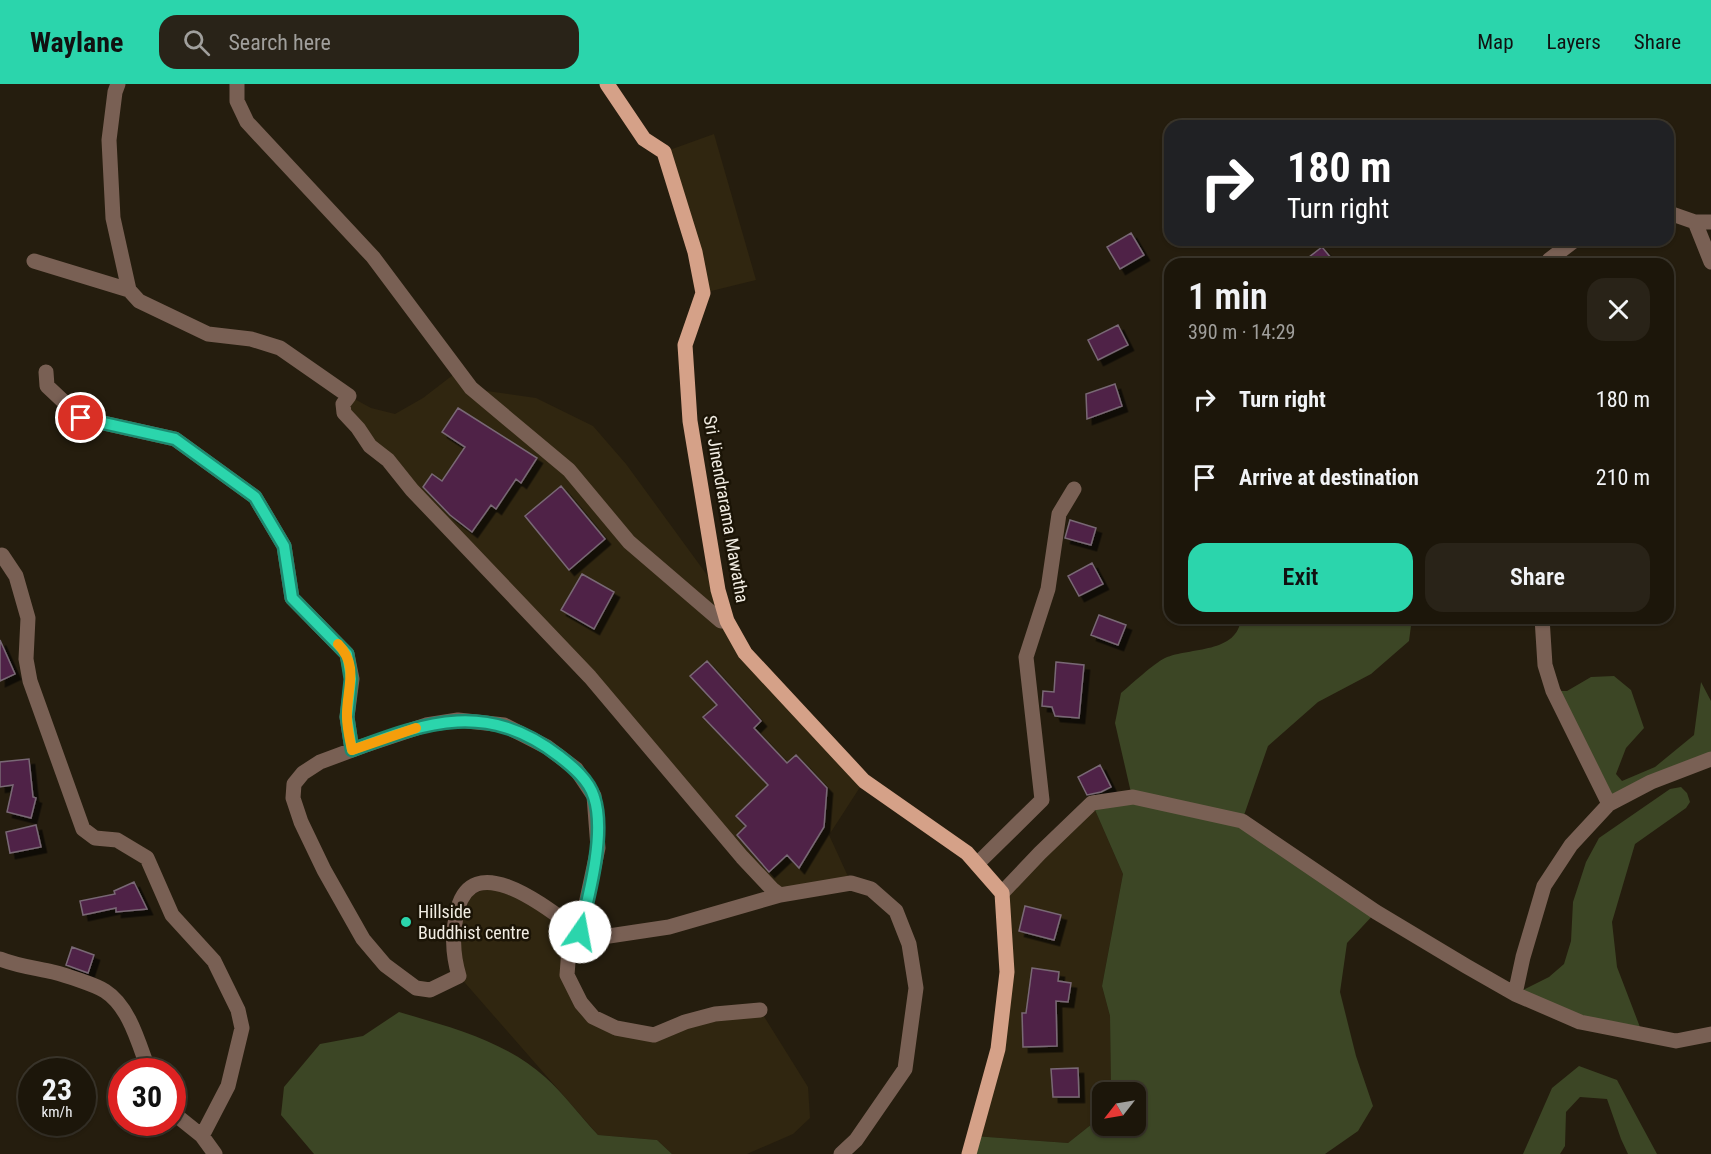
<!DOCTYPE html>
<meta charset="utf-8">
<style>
body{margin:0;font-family:"Roboto Condensed",sans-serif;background:#292318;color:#f1f3f6;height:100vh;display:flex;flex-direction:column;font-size:22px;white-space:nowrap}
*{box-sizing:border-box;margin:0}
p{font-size:20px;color:#a09f9c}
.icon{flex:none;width:33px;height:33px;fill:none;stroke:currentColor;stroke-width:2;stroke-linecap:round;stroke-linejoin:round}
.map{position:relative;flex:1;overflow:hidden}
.details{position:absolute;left:1164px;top:174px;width:510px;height:366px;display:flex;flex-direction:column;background:#1c160a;border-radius:18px;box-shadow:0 2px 4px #0004,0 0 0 2px #3a352b}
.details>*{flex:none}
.top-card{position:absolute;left:1164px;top:36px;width:510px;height:126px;border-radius:18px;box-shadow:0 2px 4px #0004,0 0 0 2px #3a352b;background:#202124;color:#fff;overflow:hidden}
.needle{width:39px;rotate:239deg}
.controls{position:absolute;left:1092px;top:998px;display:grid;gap:12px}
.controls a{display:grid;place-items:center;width:54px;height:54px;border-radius:12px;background:#1c160a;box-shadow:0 2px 4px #0004,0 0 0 2px #3a352b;font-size:30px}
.speed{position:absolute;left:18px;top:974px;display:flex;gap:12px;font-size:30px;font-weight:700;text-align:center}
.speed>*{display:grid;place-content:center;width:78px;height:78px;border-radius:50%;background:#1c160a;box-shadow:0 2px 4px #0004,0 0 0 2px #3a352b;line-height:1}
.speed small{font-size:15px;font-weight:400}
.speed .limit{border:9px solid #d22;background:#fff;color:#111}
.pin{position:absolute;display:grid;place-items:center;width:51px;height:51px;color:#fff;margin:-26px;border:3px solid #fff;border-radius:50%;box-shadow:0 2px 6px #0007}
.me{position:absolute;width:66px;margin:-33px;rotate:12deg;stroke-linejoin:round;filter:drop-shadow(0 0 4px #0008)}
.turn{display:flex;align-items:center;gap:21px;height:126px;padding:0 24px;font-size:27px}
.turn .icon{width:78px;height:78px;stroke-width:2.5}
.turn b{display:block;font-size:42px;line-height:51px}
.round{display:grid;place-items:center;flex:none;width:63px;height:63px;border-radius:18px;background:#292318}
.summary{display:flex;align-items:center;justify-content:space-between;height:102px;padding:0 24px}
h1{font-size:36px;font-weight:600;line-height:45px}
.button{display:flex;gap:12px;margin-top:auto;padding:12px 24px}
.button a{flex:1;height:69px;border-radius:18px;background:#2bd5ac;color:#111;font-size:24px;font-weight:600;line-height:69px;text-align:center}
.button a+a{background:#292318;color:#f1f3f6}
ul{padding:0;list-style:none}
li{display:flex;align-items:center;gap:18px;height:78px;padding:0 24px}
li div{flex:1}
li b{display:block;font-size:22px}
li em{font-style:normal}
header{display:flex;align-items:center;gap:36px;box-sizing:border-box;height:84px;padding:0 30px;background:#2bd5ac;color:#111}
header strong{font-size:28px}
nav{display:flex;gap:33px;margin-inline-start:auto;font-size:21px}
.search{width:420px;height:54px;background:#292318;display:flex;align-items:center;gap:15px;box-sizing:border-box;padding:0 21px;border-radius:18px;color:#a09f9c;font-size:22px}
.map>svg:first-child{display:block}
</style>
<header>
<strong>Waylane</strong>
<div class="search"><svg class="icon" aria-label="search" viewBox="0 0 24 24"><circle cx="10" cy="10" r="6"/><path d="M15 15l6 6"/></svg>Search here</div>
<nav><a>Map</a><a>Layers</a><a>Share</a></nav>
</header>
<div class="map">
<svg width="1711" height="1070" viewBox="0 0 1711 1070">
<defs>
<filter id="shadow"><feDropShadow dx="5.5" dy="5.5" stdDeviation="0" flood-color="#0009"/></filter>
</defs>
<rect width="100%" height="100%" fill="#251d0e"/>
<path fill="#302610" d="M714 50 756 196 703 209 664 68Z
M462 284 480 306 536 314 593 342 626 380 718 506 745 569 864 697 829 751 851 799 780 811 358 344 346 315 349 312 371 324 395 330 423 314Z
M1092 719 1123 790 1102 902 1110 932 1111 1008H1102V1032L1068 1059 974 1052 998 965 1002 809Z
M497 799 580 848 567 891 593 933 654 951 760 926 808 1003 810 1034 793 1050 747 1070H672L657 1056 598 1051 459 892 460 817Z"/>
<path fill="#3c4625" d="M1241 534H1412L1409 557 1371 590 1318 618 1268 662 1242 737 1376 828 1347 859 1340 908 1356 972 1373 1022 1358 1047 1325 1070H969L974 1052 1068 1059 1102 1032V1041H1136V1008H1111L1110 932 1102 902 1123 790 1092 719 1132 713 1115 639 1121 609C1132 600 1153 580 1165 574 1190 563 1238 570 1241 534Z
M1614 592 1631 606 1644 644 1626 664 1616 690 1622 697 1655 683 1694 651 1701 598 1711 617V675L1609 720 1553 607H1567L1591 593Z
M1681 703 1687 709 1690 718 1686 724 1635 760 1612 838 1617 883 1643 951 1515 910 1549 893 1564 880 1571 857 1573 818 1586 778 1599 754 1670 705Z
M399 928C450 943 505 957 545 993 564 1010 580 1032 598 1051L657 1056 672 1070H314L281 1031 284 1003 320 960 363 952Z
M1579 982 1617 996 1657 1070H1628L1621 1055 1607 1015 1580 1013 1566 1028 1565 1062 1560 1070H1523L1552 1004Z"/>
<path fill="#4f2347" stroke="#796875" stroke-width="1.5" filter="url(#shadow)" d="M1131 149 1144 171 1120 185 1107 163Z
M1322 163 1336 180H1300Z
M1118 241 1128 261 1098 276 1088 256Z
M1115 300 1122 322 1087 335 1086 310Z
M458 324 537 374 521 399 516 395 496 425 491 421 472 448 450 431 423 403 432 390 442 397 465 363 442 348Z
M561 402 605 455 569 486 525 432Z
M1070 436 1096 444 1091 461 1065 454Z
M1092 479 1103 500 1079 512 1068 492Z
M582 490 614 508 594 545 561 526Z
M1099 531 1126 541 1118 561 1091 551Z
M0 556 15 590 0 597Z
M707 577 761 637 754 644 787 679 796 671 827 704 824 743 799 784 787 771 769 788 737 751 746 742 736 732 768 701 703 633 717 621 690 592Z
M1056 578 1084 581 1079 634 1055 632 1052 623 1042 622 1043 607 1054 608Z
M29 675 33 713 36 714 31 734 7 728 13 701 0 703V678Z
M1100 681 1111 703 1101 708 1087 711 1078 693Z
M36 741 41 763 10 769 6 748Z
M134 798 147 825 116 828V824L83 831 80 817 115 810 114 807Z
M1025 822 1061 831 1054 856 1019 847Z
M72 863 94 871 88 889 66 881Z
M1032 884 1059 888 1058 897 1071 899 1068 918 1056 917 1057 962 1023 963 1022 929H1026Z
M1078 984 1079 1013H1053L1051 985Z"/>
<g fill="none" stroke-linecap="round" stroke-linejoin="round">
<path stroke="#796054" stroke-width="15" d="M118 0 115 8 109 56 113 134 129 206 139 217 208 250 251 255 280 264 349 312 343 320 344 329 358 344 370 362 388 376 412 406 590 593 742 773 772 805 780 811
M237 0V17L247 38 373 173 471 304 569 386 629 458 721 537H727
M1668 130 1675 131 1695 138H1711
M1695 138 1711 178
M34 177 129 206
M1547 180 1549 176 1575 156
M46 288 47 302 81 334 175 355 255 413 284 462 292 514 347 570 352 595 347 633 352 666
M2 471 16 492 28 534 26 575 30 597 83 745 95 754 117 756 147 774 172 831 214 877 238 926 242 944 228 1002 202 1052
M1542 534 1545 581 1553 607 1609 720
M977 780 1042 716 1026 573 1048 505 1059 430 1074 405
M1002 809 1040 769 1092 719 1133 713 1242 737 1376 828 1466 882 1515 910 1580 938 1676 957 1711 950
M0 875C17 882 35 884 53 888 65 891 96 901 105 907 130 923 139 961 149 987
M1515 910 1523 873 1544 802 1571 761 1609 720 1651 698 1711 675
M760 926 715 930 685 938 654 951 616 944 593 933 581 919 567 891 569 865 580 848C554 830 475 762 458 824 452 848 452 868 459 892L430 906 416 904 385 881 363 855 324 786 301 738 293 714 294 700 303 689 320 678 363 662 426 641 458 636 504 641 547 663 576 685 594 712 598 764 580 848 609 852 669 843 780 811 851 799 871 805 896 827 909 860 916 904 905 985 856 1056 841 1070
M172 1028 202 1052 215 1070"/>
<path stroke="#d5a188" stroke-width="15" d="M607 0 644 55 664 68 695 168 703 209 685 261 690 337 718 506 727 537 745 569 864 697 967 769 1002 809 1007 888 998 965 969 1070"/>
</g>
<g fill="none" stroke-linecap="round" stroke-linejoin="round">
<defs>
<path id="route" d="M81 334 175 355 255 413 284 462 292 514 347 570 351 595 347 633 352 666C429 637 487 617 559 672 572 682 589 696 594 713 606 749 589 811 580 848"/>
</defs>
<use href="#route" stroke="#1c8a70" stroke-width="15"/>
<use href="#route" stroke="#2bd5ac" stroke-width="10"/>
<path stroke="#f59e0b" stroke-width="10" d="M338 560C360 583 346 606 347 633 347 644 350 656 352 666L416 644"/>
</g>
<circle fill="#2bd5ac" stroke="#1b1406" stroke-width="2" cx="406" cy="838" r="6"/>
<g text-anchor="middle" stroke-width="5" stroke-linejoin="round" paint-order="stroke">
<g font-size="18" fill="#f2ede3" stroke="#1b1406">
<text transform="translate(726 425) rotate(80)" y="6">Sri Jinendrarama Mawatha</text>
</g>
<g font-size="18" fill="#f2ede3" stroke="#1b1406" text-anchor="start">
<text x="418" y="834">Hillside<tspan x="418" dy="21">Buddhist centre</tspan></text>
</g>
</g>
</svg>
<div class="controls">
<a><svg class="needle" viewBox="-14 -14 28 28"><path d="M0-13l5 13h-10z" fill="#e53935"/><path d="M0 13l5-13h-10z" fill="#a09f9c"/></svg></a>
</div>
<div class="speed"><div>23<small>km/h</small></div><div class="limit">30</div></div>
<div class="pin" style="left:81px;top:334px;background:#d93025"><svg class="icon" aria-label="arrive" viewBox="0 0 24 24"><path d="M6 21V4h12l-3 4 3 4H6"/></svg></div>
<svg class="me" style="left:580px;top:848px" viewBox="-20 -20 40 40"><circle r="19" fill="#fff"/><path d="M0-13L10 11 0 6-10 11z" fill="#2bd5ac"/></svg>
<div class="top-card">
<div class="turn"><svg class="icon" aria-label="right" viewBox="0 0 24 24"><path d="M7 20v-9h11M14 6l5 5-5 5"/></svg><div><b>180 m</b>Turn right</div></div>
</div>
<section class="details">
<div class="summary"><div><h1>1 min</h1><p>390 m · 14:29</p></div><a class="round"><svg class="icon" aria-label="close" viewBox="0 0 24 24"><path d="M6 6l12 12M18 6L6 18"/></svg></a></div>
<ul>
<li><svg class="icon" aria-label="right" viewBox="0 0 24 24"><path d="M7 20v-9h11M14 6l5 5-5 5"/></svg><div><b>Turn right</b></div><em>180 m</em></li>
<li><svg class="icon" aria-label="arrive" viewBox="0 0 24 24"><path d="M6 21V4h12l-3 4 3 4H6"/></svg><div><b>Arrive at destination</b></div><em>210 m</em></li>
</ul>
<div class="button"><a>Exit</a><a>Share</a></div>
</section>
</div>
